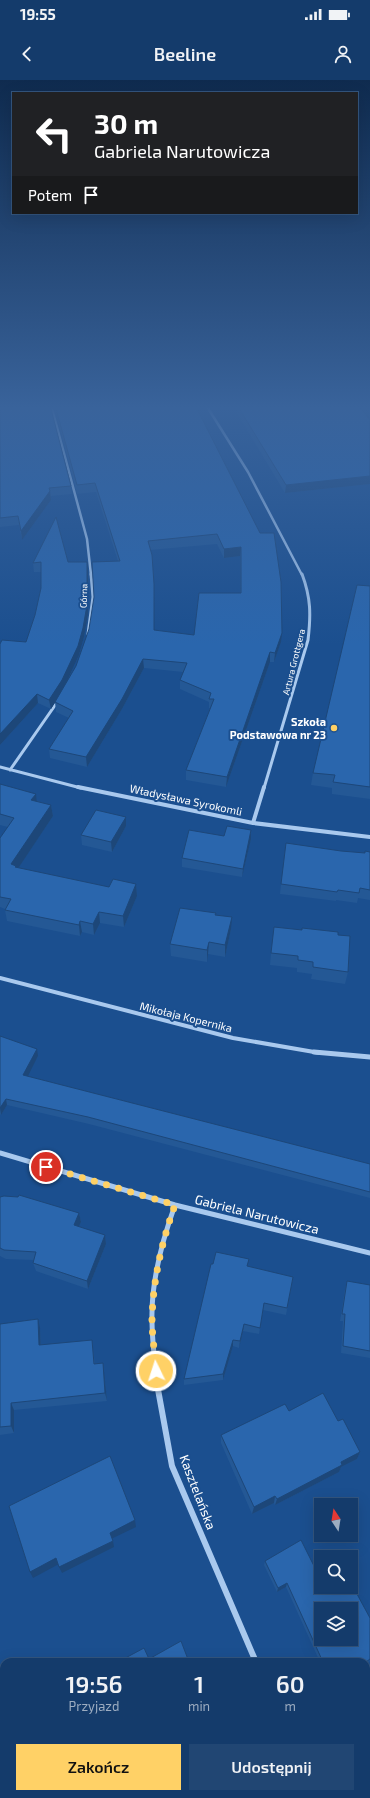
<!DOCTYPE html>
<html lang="pl">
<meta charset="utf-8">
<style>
body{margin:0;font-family:"Exo 2",sans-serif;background:#214673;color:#f1f3f6;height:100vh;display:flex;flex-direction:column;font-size:15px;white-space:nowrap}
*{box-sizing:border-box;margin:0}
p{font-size:13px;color:#9dadc1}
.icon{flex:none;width:22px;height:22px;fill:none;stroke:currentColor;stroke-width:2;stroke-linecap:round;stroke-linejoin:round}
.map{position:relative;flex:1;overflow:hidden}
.details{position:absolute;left:0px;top:1578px;width:370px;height:140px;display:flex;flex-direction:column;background:#143b6b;border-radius:12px 12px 0 0;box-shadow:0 4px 16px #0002,0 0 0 1px #33557e}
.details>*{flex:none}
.banner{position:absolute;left:12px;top:12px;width:346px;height:122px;border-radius:0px;box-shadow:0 4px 16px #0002,0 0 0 1px #33557e;background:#202124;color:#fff;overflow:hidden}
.needle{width:26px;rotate:348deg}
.tools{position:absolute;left:314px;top:1418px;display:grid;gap:8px}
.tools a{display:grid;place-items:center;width:44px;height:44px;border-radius:0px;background:#143b6b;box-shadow:0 4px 16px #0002,0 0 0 1px #33557e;font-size:20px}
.pin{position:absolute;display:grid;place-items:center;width:34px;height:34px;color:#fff;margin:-17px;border:2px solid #fff;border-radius:50%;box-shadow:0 1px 4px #0007}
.me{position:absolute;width:44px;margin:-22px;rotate:356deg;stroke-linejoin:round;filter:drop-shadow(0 0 3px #0008)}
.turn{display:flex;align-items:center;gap:14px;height:84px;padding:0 16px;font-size:18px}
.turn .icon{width:52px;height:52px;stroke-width:2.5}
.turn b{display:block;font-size:28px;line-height:34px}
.then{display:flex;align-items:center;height:38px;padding:0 16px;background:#0003;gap:8px;font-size:15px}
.eta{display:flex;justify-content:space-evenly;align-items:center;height:68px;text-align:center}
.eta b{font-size:24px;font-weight:600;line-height:28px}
.button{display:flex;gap:8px;margin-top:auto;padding:8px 16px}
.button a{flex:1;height:46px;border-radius:0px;background:#ffd166;color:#111;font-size:16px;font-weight:600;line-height:46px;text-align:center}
.button a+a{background:#214673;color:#f1f3f6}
.status{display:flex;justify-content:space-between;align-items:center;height:28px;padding:0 20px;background:#143b6b;direction:ltr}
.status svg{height:11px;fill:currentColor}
header{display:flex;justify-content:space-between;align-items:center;height:52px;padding:0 16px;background:#143b6b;font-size:18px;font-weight:600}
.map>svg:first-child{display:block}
</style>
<div class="status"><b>19:55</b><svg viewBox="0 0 49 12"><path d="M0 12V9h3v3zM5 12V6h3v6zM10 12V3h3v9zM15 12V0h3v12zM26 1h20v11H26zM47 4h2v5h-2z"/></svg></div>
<header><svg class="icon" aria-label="back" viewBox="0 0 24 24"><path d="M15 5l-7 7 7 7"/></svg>Beeline<svg class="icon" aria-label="person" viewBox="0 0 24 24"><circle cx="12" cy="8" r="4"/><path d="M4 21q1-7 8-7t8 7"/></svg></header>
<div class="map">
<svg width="370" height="1718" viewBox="0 0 370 1718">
<rect width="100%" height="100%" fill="#1b4f8f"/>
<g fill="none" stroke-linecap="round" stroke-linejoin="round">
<path stroke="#a9c9ee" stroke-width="2.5" d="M51 325 87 459 91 495
M206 325 248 392 302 495"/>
<path stroke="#a9c9ee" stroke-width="3" d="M88 554 93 517 91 494
M0 687 81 708
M10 690 58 621
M264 708 308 560C311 535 311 518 302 494"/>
<path stroke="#a9c9ee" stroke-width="4" d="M78 707 253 743 370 757
M253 743 264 707
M0 898 233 958 320 973"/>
<path stroke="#a9c9ee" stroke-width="5" d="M314 972 370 977
M0 1073 175 1125 370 1173
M157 1305C155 1283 152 1261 152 1240 151 1201 162 1161 175 1125"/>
<path stroke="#a9c9ee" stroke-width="6" d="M157 1304 172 1386 256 1582
M312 1714 314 1718"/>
</g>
<path fill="#245895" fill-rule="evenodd" d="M0 325 71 406 72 414 51 416V420L22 460 19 445 0 447Z
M54 325H195L281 562 274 582H270L226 707 186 700V690L210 628H209V622L180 609V600L183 592 144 588 122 629 87 687 50 678 49 669 69 638 56 632 55 622 56 620 51 629 38 623 0 665V564L26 562 35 535 41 508V492H34L33 483 56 437 68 482 88 491V534L84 557 79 575 65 606 76 586 118 481 96 412 77 414ZM217 464 224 478 240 476V513L194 555 154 550 150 470Z
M232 325H358L370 340V404L285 413Z
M370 506V719L332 714V708L311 705 313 693Z
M0 704 37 721 51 725 53 736 18 788 109 807 136 804 137 816 124 847 100 843 94 855 82 852 80 856 7 841 5 830V829L0 827V758L8 747 0 745Z
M126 737V746L112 772 82 765 81 755Z
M251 750V759L242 797 182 787V778Z
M370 772V820L358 818 357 823 336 820V821L280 814 281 804Z
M216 833V835L231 849 225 877 208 874 207 882 171 876 170 864Z
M338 855 348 892 345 904 311 899 312 894 297 892V888L270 885 271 873Z
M0 956 38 976 27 996 370 1084V1118L89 1044 7 1025 1 1035 0 1034Z
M0 1117 79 1133 81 1142 78 1147 105 1155 106 1164 88 1209 36 1191 33 1183 34 1180 6 1179 0 1176Z
M248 1186 293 1197 286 1235 263 1230 259 1254 243 1251 239 1268 233 1266 223 1300 184 1305V1299Z
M347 1201 370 1205V1278L341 1273 343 1241H340L345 1209Z
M0 1244 40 1248 41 1265 93 1268 95 1284 103 1283 104 1292 107 1321 14 1330V1353L0 1355Z
M289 1331 338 1341 360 1372 357 1379 341 1387 339 1392 275 1425 274 1423 252 1434 221 1363V1355Z
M265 1481 370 1581 366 1583V1582H320L286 1507 277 1512 264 1485Z"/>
<path fill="#1d4779" d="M370 396V404L285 413 286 405Z
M50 411 51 420 22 460 21 451Z
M241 467 240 476 224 478V469Z
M87 482 88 491V534L84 557 79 575 63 610 51 629 49 620Z
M282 553 281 562 274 582 275 573Z
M270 572V582L226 707 227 697Z
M143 579 144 588 122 629 87 687 86 677Z
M37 614 38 623 0 665V654Z
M36 714 37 725 31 720Z
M51 725 53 736 17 790 11 784Z
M126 737V746L112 772 111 762Z
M251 750V759L242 797 243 789Z
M136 804 137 816 124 847 123 836Z
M99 832 100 843 94 855 93 844Z
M232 837 231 849 225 877V865Z
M80 841 82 852 80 856 79 845Z
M209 862 208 874 207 882V870Z
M37 969 38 976 25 1002 23 995Z
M6 1019 7 1025 1 1035 0 1028Z
M79 1133 81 1142 75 1154 74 1145Z
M105 1155 106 1164 88 1209 87 1201Z
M38 1239 40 1248 41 1274 39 1265Z
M244 1244 243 1251 239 1268 240 1261Z
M233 1260V1266L223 1300V1294Z
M103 1283 104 1292 107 1321 105 1313Z
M11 1323 14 1330V1353L11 1346Z
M360 1372 357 1379 341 1387 339 1392 275 1425 277 1419 341 1382Z
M275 1416 274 1423 252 1434 254 1427Z
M135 1440 136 1447 111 1459 110 1453Z
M113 1461 114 1467 62 1493 59 1487Z
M56 1478 59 1484 33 1498 30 1492Z
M287 1503 286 1507 277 1512 278 1508Z
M26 1714H29L30 1718H27Z"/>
<path fill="#2a66ad" stroke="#1d4779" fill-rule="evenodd" d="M0 325H50L71 406 49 408 50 411 21 451 18 436 0 438Z
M55 325H195L260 453H274L281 502 282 553 275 573 270 572 227 697 186 690 214 619H209L211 613 180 600 187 583 143 579 122 619 86 677 49 669 73 631 55 622 76 586 89 549 94 517 92 482 120 481 95 403 77 405ZM217 454 224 469 241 467V513H199L194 555 154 550V504L152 475 148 461Z
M237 325H358L370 340V396L286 405Z
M56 437 68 482H87V525L83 548 78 566 62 600 49 620 37 614 0 654V564L2 560 26 562 35 535 41 508V482L33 483Z
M357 505 370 506V707L333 702 335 695 313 693Z
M0 704 36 714 31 720 51 725 11 784 16 786 15 787 109 807 113 799 136 804 123 836 99 832 93 844 80 841 79 845 5 830 11 819 0 817V758L14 738 0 734Z
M96 730 126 737 111 762 81 755Z
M227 746 251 750 243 789 182 778 189 750 224 756Z
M286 763 341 771 365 773V771L370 772V810L360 808 359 813 338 810 337 812 281 804Z
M180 828 216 833 215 835 232 837 225 865 209 862 207 870 170 864Z
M274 847 302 850V848L338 852V855L350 856 348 892 313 887V882L298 880V876L271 873Z
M0 956 37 969 23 995 370 1084V1112L88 1037 6 1019 0 1028Z
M19 1115 79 1133 74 1145 105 1155 87 1201 33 1183 36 1172 4 1170 0 1168V1117L4 1116 18 1117Z
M216 1172 249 1179 247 1186 293 1197 287 1228 264 1223 260 1248 244 1244 240 1261 233 1260 223 1294 184 1299 211 1184H213Z
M347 1201 370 1205V1271L343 1266 345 1234H342Z
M38 1239 39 1265 92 1260 94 1284 103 1283 105 1313 11 1323V1346L0 1347V1244Z
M323 1313 338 1341 343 1339 360 1372 341 1382 342 1385 277 1419 275 1416 254 1427 221 1355 285 1324 289 1331Z
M110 1376 135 1440 110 1453 113 1461 59 1487 56 1478 30 1492 9 1426Z
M301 1460 321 1500V1507H351V1503L370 1538V1579L366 1582H323L287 1503 278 1508 265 1481ZM321 1529H351V1559H321Z
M181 1561 189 1582H118L144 1568 149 1579Z
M370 1643V1693L366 1696V1645Z
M23 1714H26L27 1718H16Z
M208 1714H240L241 1718H201Z"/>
<linearGradient id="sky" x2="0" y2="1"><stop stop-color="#0f2b4f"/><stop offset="0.58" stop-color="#39639b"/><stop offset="1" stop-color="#39639b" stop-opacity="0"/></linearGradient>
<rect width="370" height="565" fill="url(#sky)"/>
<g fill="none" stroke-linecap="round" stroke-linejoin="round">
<path stroke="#ffd166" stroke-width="7" stroke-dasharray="0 12.6" d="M46 1087 175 1125C162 1161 153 1200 152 1239 152 1256 155 1273 156 1291"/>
</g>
<circle fill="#ffd166" stroke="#1b4f8f" stroke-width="1.5" cx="334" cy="648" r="4"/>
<g text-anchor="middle" stroke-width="4" stroke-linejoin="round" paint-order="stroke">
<g font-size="9" fill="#fff" stroke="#1b4f8f">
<text transform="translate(84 516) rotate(-88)" y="3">Górna</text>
<text transform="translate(294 582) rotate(-76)" y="3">Artura Grottgera</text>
</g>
<g font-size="11" font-weight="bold" fill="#fff" stroke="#1b4f8f" text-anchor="end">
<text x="326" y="646">Szkoła<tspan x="326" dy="13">Podstawowa nr 23</tspan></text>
</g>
<g font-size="11" fill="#fff" stroke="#1b4f8f">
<text transform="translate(186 720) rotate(12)" y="4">Władysława Syrokomli</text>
<text transform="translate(186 937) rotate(14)" y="4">Mikołaja Kopernika</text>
</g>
<g font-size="13" fill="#fff" stroke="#1b4f8f">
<text transform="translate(257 1134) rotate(14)" y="5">Gabriela Narutowicza</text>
<text transform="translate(198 1412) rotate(69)" y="5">Kasztelańska</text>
</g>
</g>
</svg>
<div class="tools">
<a><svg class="needle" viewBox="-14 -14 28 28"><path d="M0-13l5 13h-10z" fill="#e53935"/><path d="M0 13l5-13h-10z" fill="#9dadc1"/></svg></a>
<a><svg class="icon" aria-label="search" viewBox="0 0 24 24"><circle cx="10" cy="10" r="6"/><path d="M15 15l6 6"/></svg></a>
<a><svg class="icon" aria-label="layers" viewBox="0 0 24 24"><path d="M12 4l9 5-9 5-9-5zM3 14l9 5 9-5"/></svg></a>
</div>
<div class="pin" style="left:46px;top:1087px;background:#d93025"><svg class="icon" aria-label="arrive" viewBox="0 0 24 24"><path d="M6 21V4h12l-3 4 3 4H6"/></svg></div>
<svg class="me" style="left:156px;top:1291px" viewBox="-20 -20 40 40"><circle r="17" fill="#ffd166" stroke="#fff" stroke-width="3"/><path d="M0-11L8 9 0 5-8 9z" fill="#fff"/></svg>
<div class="banner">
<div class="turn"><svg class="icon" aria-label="left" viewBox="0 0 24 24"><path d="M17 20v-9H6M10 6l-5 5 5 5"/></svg><div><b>30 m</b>Gabriela Narutowicza</div></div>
<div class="then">Potem<svg class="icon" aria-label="arrive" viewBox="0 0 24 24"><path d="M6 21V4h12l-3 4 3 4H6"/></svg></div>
</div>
<section class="details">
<div class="eta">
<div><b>19:56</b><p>Przyjazd</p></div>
<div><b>1</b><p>min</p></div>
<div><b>60</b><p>m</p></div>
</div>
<div class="button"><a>Zakończ</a><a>Udostępnij</a></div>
</section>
</div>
